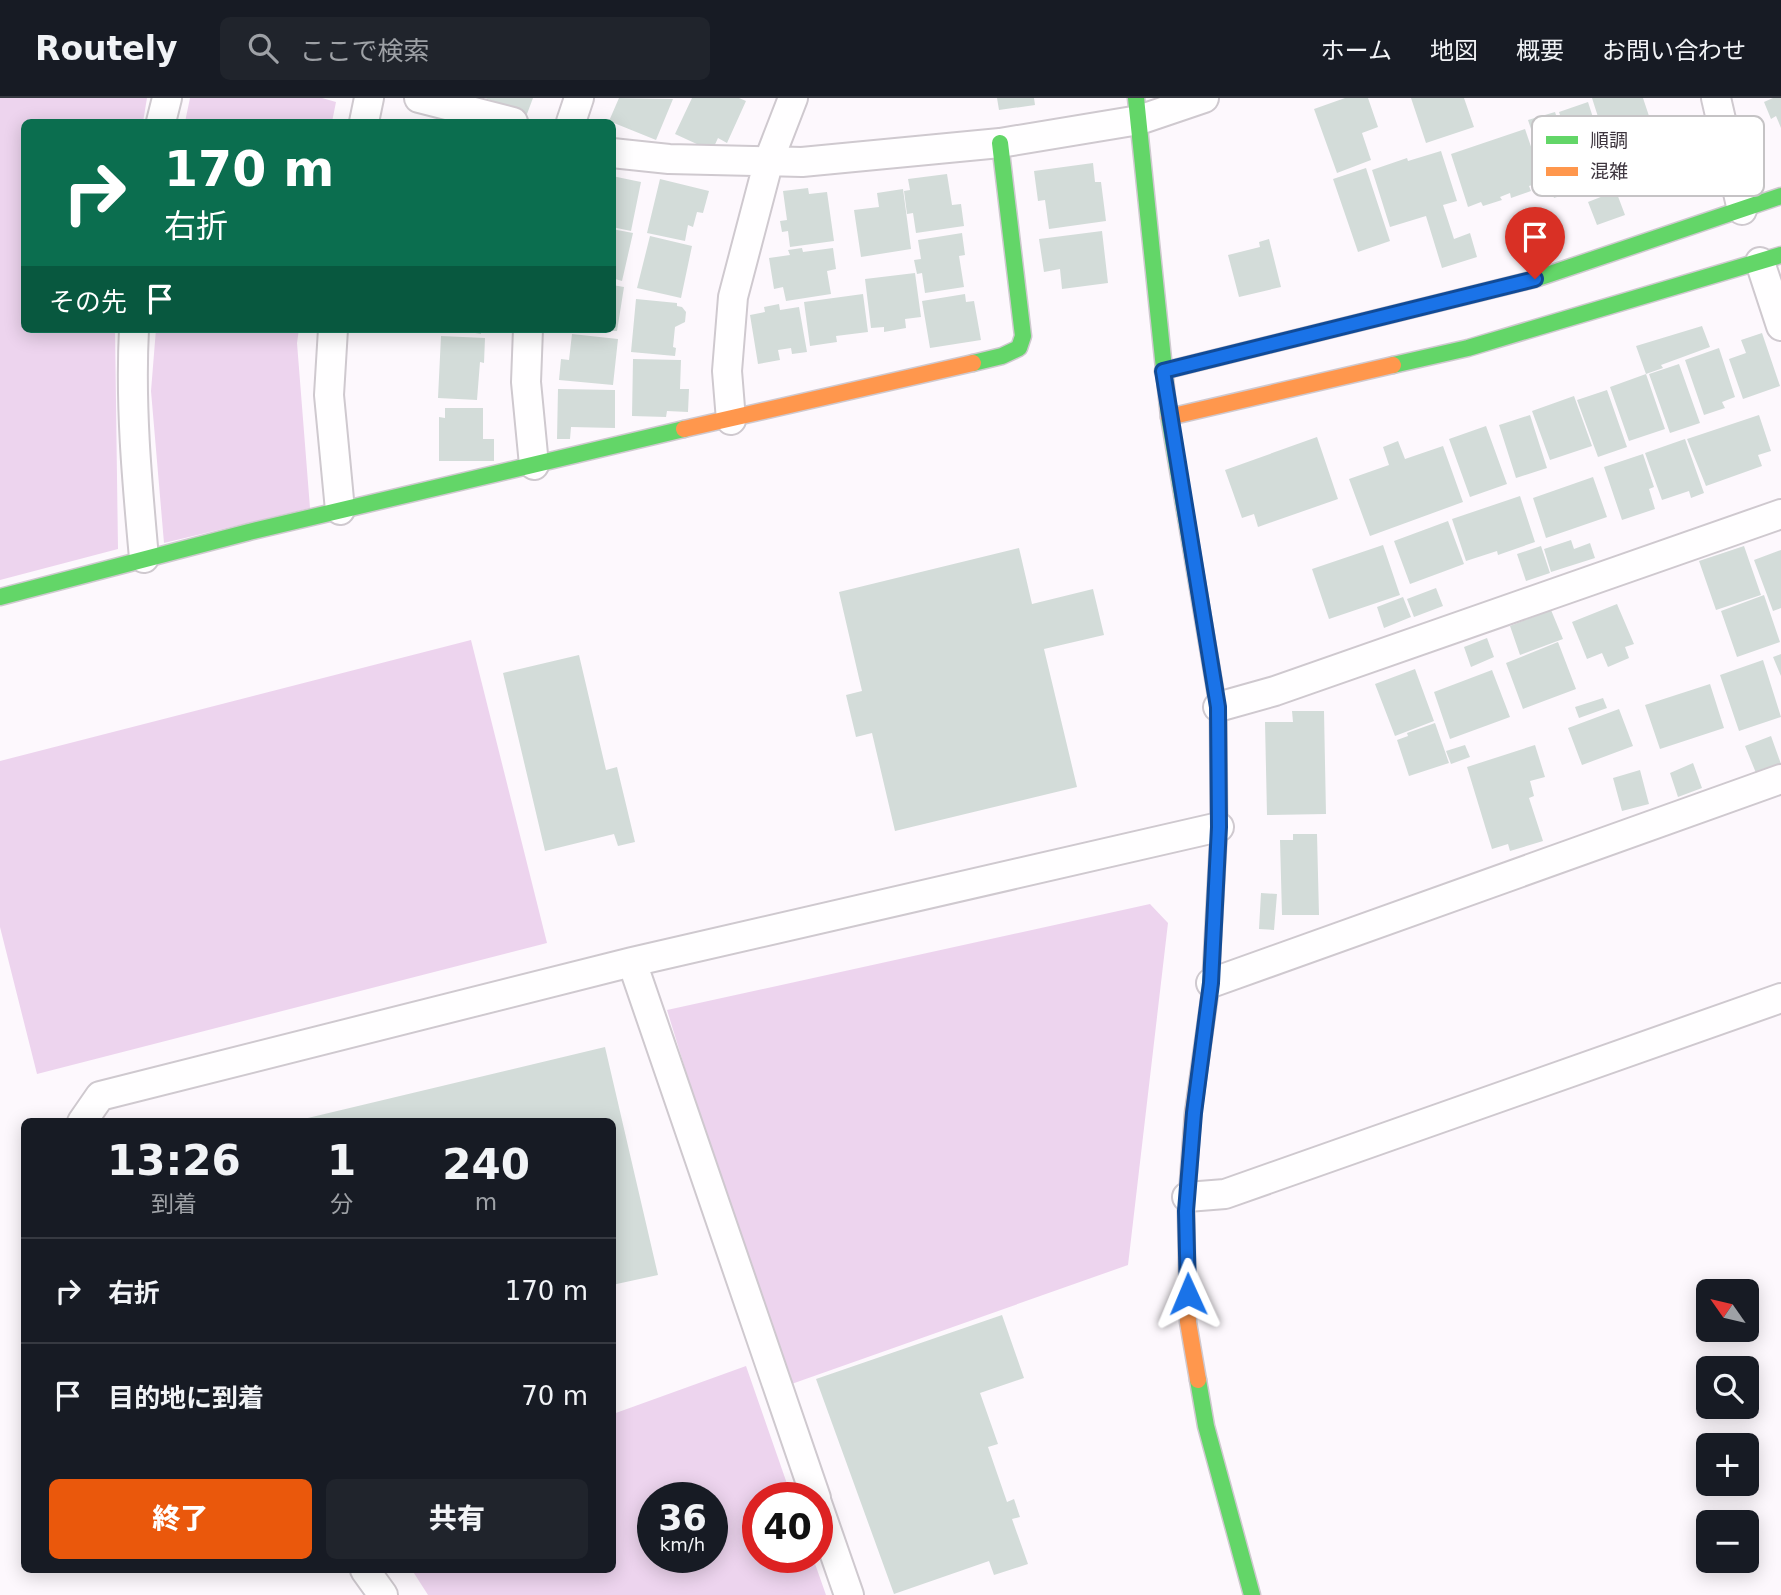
<!DOCTYPE html>
<html lang="ja">
<meta charset="utf-8">
<style>
body{margin:0;font-family:"DejaVu Sans","Noto Sans JP",sans-serif;background:#20242c;color:#f1f3f6;height:100vh;display:flex;flex-direction:column;font-size:26px;white-space:nowrap}
*{box-sizing:border-box;margin:0}
p{font-size:23px;color:#9ea1a6}
.icon{flex:none;width:38px;height:38px;fill:none;stroke:currentColor;stroke-width:2;stroke-linecap:round;stroke-linejoin:round}
.map{position:relative;flex:1;overflow:hidden}
.sheet{position:absolute;left:21px;top:1020px;width:595px;height:455px;display:flex;flex-direction:column;background:#171b24;border-radius:10px;box-shadow:0 4px 18px #0003}
.sheet>*{flex:none}
.banner{position:absolute;left:21px;top:21px;width:595px;height:214px;border-radius:10px;box-shadow:0 4px 18px #0003;background:#0b6e4f;color:#fff;overflow:hidden}
.needle{width:46px;rotate:304deg}
.fabs{position:absolute;left:1696px;top:1181px;display:grid;gap:14px}
.fabs a{display:grid;place-items:center;width:63px;height:63px;border-radius:10px;background:#171b24;box-shadow:0 4px 18px #0003;font-size:35px}
.speed{position:absolute;left:637px;top:1384px;display:flex;gap:14px;font-size:35px;font-weight:700;text-align:center}
.speed>*{display:grid;place-content:center;width:91px;height:91px;border-radius:50%;background:#171b24;box-shadow:0 4px 18px #0003;line-height:1}
.speed small{font-size:18px;font-weight:400}
.speed .limit{border:10px solid #d22;background:#fff;color:#111}
.pin{position:absolute;display:grid;place-items:center;width:60px;height:60px;color:#fff;margin:-72px -30px;border-radius:50% 50% 50% 0;rotate:-45deg;box-shadow:0 0 7px #0007}
.pin .icon{rotate:45deg}
.me{position:absolute;width:77px;margin:-38px;rotate:359deg;stroke-linejoin:round;filter:drop-shadow(0 0 5px #0008)}
.turn{display:flex;align-items:center;gap:24px;height:147px;padding:0 28px;font-size:32px}
.turn .icon{width:91px;height:91px;stroke-width:2.5}
.turn b{display:block;font-size:49px;line-height:60px}
.then{display:flex;align-items:center;height:66px;padding:0 28px;background:#0003;gap:14px;font-size:26px}
.eta{display:flex;justify-content:space-evenly;align-items:center;height:119px;text-align:center}
.eta b{font-size:42px;font-weight:800;line-height:49px}
.button{display:flex;gap:14px;margin-top:auto;padding:14px 28px}
.button a{flex:1;height:80px;border-radius:10px;background:#ea580c;color:#fff;font-size:28px;font-weight:800;line-height:80px;text-align:center}
.button a+a{background:#20242c;color:#f1f3f6}
ul{padding:0;list-style:none}
li{display:flex;align-items:center;gap:21px;height:105px;padding:0 28px;border-top:2px solid #363941}
li div{flex:1}
li b{display:block;font-size:26px}
li em{font-style:normal}
header{display:flex;align-items:center;gap:42px;box-sizing:border-box;height:98px;padding:0 35px;background:#171b24;border-bottom:2px solid #363941}
header strong{font-size:33px}
nav{display:flex;gap:38px;margin-inline-start:auto;font-size:24px}
.search{width:490px;height:63px;background:#20242c;display:flex;align-items:center;gap:18px;box-sizing:border-box;padding:0 24px;border-radius:10px;color:#9ea1a6;font-size:26px}
.map>svg:first-child{display:block}
</style>
<header>
<strong>Routely</strong>
<div class="search"><svg class="icon" aria-label="search" viewBox="0 0 24 24"><circle cx="10" cy="10" r="6"/><path d="M15 15l6 6"/></svg>ここで検索</div>
<nav><a>ホーム</a><a>地図</a><a>概要</a><a>お問い合わせ</a></nav>
</header>
<div class="map">
<svg width="1781" height="1497" viewBox="0 0 1781 1497">
<rect width="100%" height="100%" fill="#fdf8fd"/>
<path fill="#edd4ee" fill-rule="evenodd" d="M0 0H147L143 24H24V231H115L118 451 0 482Z
M190 0H322L336 4 332 24H185Z
M156 231H299L297 245 310 410 164 445 151 293Z
M471 542 547 845 37 976 0 829V663Z
M1150 806 1168 825 1128 1167 783 1289 667 912Z
M746 1268 792 1400H758V1460H813L826 1497H428L412 1472H612L613 1316ZM712 1400V1460H653V1400Z"/>
<path fill="#d3dcd9" d="M485 0H533L527 16Z
M619 0 673 1 656 42 609 23Z
M692 0H739L746 3 727 45 718 40 712 53 675 36Z
M997 0H1034L1035 7 999 12Z
M1345 0H1368L1378 29 1362 35 1371 62 1337 75 1314 11Z
M1411 0H1464L1474 29 1426 45Z
M1592 0H1643L1654 33 1607 47Z
M1773 0H1781V30L1776 18 1771 21 1764 4Z
M1588 4 1608 66 1580 76 1559 14Z
M1555 14 1581 91 1554 100 1528 22Z
M1525 31 1543 84 1529 88 1531 93 1511 100 1510 95 1500 99 1502 102 1483 108 1481 104 1468 109 1451 56Z
M1441 53 1457 103 1443 107 1454 141 1470 135 1477 159 1442 170 1426 118 1390 129 1372 72 1407 60 1408 63Z
M1093 65 1095 84H1101L1106 123 1049 131 1045 102 1038 103 1034 73Z
M1366 70 1390 143 1358 154 1333 81Z
M947 76 952 107 961 106 964 128 916 135 913 115 907 116 904 93 910 92 908 81Z
M612 78 641 84 631 133 612 129Z
M660 81 709 93 703 115 697 114 693 129 688 127 685 143 647 135Z
M808 90 809 96 827 94 834 143 790 149 788 133 782 134 780 123 787 122 783 93Z
M903 91 911 151 861 159 854 112 879 109 877 95Z
M1616 93 1625 117 1597 127 1588 104Z
M612 131 633 135 622 183 612 180Z
M1102 133 1108 185 1062 191 1060 171 1044 174 1039 141Z
M962 135 965 157 959 158 964 189 925 195 922 175 917 176 914 162 921 161 918 142Z
M650 138 692 148 681 200 637 190Z
M1269 141 1281 189 1239 199 1228 157 1260 149 1259 144Z
M802 150 803 154 833 150 836 171 827 173 831 196 786 203 783 189 774 191 769 160 790 157 788 152Z
M915 175 921 219 905 221 906 230 884 234V229L871 230 865 181Z
M612 187 624 189 617 233H612Z
M863 196 868 234 836 238 837 244 810 248 804 204Z
M965 196 966 204 974 203 981 242 930 250 922 203Z
M636 201 677 205V208L682 209 686 214 685 224 675 229 673 249 676 250 675 258 631 254Z
M779 206 780 212 799 209 807 254 792 256 791 250 778 252 780 262 758 266 750 217 765 214 764 209Z
M1702 228 1710 249 1661 267 1663 270 1646 276 1636 248Z
M452 231H481V236Z
M1762 235 1780 288 1743 301 1729 261 1746 255 1741 242Z
M572 236 618 241 613 287 559 282 561 261 569 262Z
M441 238 485 240 484 265 480 264 477 302 438 300Z
M1719 250 1735 299 1722 304 1725 310 1704 317 1685 262Z
M633 261 681 262 680 291H689L688 314 667 313 666 319 632 318Z
M1679 266 1700 325 1670 335 1649 276Z
M1646 276 1665 331 1629 343 1610 289Z
M558 291 615 292V330L571 329 570 341H557Z
M1607 292 1627 349 1598 359 1577 302Z
M1574 298 1592 348 1550 362 1532 313Z
M445 310H483V341H494V363H439V319L445 320Z
M1530 317 1547 370 1516 380 1499 327Z
M1759 317 1771 353 1758 357 1762 368 1706 388 1687 341Z
M1486 328 1507 386 1470 399 1449 341Z
M1317 339 1338 401 1258 429 1254 416 1242 420 1225 372Z
M1685 341 1704 395 1691 400 1689 393 1662 402 1645 355Z
M1398 343 1405 361 1443 348 1463 404 1370 438 1349 381 1389 367 1383 349Z
M1643 356 1654 389 1649 391 1655 411 1622 422 1604 369Z
M1593 379 1607 419 1546 440 1533 400Z
M1520 398 1535 444 1498 457 1497 453 1466 463 1452 421Z
M1448 423 1464 466 1410 486 1394 443Z
M1571 442 1574 451 1590 445 1595 460 1551 474 1544 451Z
M1383 447 1400 497 1329 521 1312 471Z
M1541 448 1550 475 1526 483 1517 456Z
M1744 448 1761 497 1716 512 1699 463Z
M1019 450 1032 506 1093 491 1104 537 1044 551 1077 689 895 733 872 635 856 639 846 597 862 593 839 494Z
M1781 452V510L1773 513 1754 462Z
M1436 490 1443 508 1414 519 1407 501Z
M1764 497 1780 544 1737 559 1721 513Z
M1403 499 1411 519 1384 530 1377 509Z
M1617 506 1634 546 1625 549 1629 560 1608 569 1602 555 1587 561 1572 524Z
M1551 512 1563 541 1520 557 1510 528Z
M1487 540 1494 559 1471 569 1464 549Z
M1558 544 1576 591 1523 611 1506 565Z
M1781 556V578L1773 559Z
M579 557 606 672 617 669 635 744 618 748 614 736 545 753 503 575Z
M1763 562 1781 619 1739 633 1720 577Z
M1415 571 1434 623 1395 638 1375 586Z
M1492 572 1510 619 1450 641 1434 594Z
M1710 586 1724 630 1660 651 1645 607Z
M1603 600 1607 610 1579 620 1575 609Z
M1619 611 1633 648 1582 667 1568 630Z
M1292 613H1324L1326 716 1267 717 1265 624H1293Z
M1435 625 1449 665 1409 678 1397 642 1408 638 1407 635Z
M1771 638 1781 666 1756 675 1745 648Z
M1465 647 1470 659 1451 666 1446 653Z
M1535 647 1545 679 1530 683 1534 698 1529 700 1543 743 1510 753 1508 746 1492 751 1467 669Z
M1693 665 1702 690 1678 699 1670 675Z
M1640 672 1649 706 1622 713 1613 680Z
M1293 736H1317L1319 817H1282L1280 742H1293Z
M1261 795 1277 796 1274 832 1259 831Z
M605 949 658 1177 612 1187V1024H291Z
M1002 1217 1024 1280 980 1295 998 1346 988 1349 1007 1404 1014 1401 1020 1419 1012 1421 1028 1466 994 1477 989 1463 894 1496 816 1281Z"/>
<g fill="none" stroke-linecap="round" stroke-linejoin="round">
<defs>
<path id="street" d="M419 0 513 24
M1716 0 1742 112
M161 24 167 0
M364 24 369 0
M571 24 579 0
M612 55 669 61 802 64 1000 45 1139 22 1204 0
M1760 164 1781 228
M134 231C130 308 137 383 144 460
M333 231 329 297 340 412
M528 231 526 284 534 367
M731 322 727 273 733 199 769 62 793 0
M1218 609 1275 593 1781 416
M632 864 816 1400
M1211 885 1781 681
M82 1024 100 998 632 864 1219 729
M1187 1099 1225 1096 1781 900
M817 1405 849 1497
M365 1472 383 1497"/>
<path id="fast" d="M1136 0 1169 319 1218 609 1219 729 1210 895
M973 265 1002 258 1019 250 1023 238 1000 45
M1393 267 1468 250 1781 157
M1163 273 1535 181 1781 98
M0 499 249 434 684 331
M1198 1282 1206 1328 1252 1497"/>
<path id="slow" d="M1169 319 1393 267
M684 331 973 265
M1198 1282 1188 1224 1186 1113 1193 1015 1210 895"/>
</defs>
<use href="#street" stroke="#cfc9cf" stroke-width="32"/>
<use href="#fast" stroke="#cfc9cf" stroke-width="19"/>
<use href="#slow" stroke="#cfc9cf" stroke-width="19"/>
<use href="#street" stroke="#fffeff" stroke-width="28"/>
<use href="#fast" stroke="#63d668" stroke-width="16"/>
<use href="#slow" stroke="#ff974d" stroke-width="16"/>
</g>
<g fill="none" stroke-linecap="round" stroke-linejoin="round">
<defs>
<path id="route" d="M1188 1196 1186 1113 1194 1015 1211 885 1219 729 1218 609 1163 273 1535 181"/>
</defs>
<use href="#route" stroke="#114b97" stroke-width="18"/>
<use href="#route" stroke="#1a73e8" stroke-width="12"/>
</g>
<rect x="1532" y="18" width="232" height="80" rx="10" fill="#fff" stroke="#c5c3c5" stroke-width="2"/>
<rect x="1546" y="38" width="32" height="8" fill="#63d668"/>
<rect x="1546" y="69" width="32" height="9" fill="#ff974d"/>
<g font-size="19" fill="#3e363f">
<text x="1590" y="49">順調</text>
<text x="1590" y="80">混雑</text>
</g>
</svg>
<div class="fabs">
<a><svg class="needle" viewBox="-14 -14 28 28"><path d="M0-13l5 13h-10z" fill="#e53935"/><path d="M0 13l5-13h-10z" fill="#9ea1a6"/></svg></a>
<a><svg class="icon" aria-label="search" viewBox="0 0 24 24"><circle cx="10" cy="10" r="6"/><path d="M15 15l6 6"/></svg></a>
<a>+</a>
<a>−</a>
</div>
<div class="speed"><div>36<small>km/h</small></div><div class="limit">40</div></div>
<div class="pin" style="left:1535px;top:181px;background:#d93025"><svg class="icon" aria-label="arrive" viewBox="0 0 24 24"><path d="M6 21V4h12l-3 4 3 4H6"/></svg></div>
<svg class="me" style="left:1188px;top:1196px" viewBox="-20 -20 40 40"><path d="M0-17L14 15 0 8-14 15z" fill="#1a73e8" stroke="#fff" stroke-width="4"/></svg>
<div class="banner">
<div class="turn"><svg class="icon" aria-label="right" viewBox="0 0 24 24"><path d="M7 20v-9h11M14 6l5 5-5 5"/></svg><div><b>170 m</b>右折</div></div>
<div class="then">その先<svg class="icon" aria-label="arrive" viewBox="0 0 24 24"><path d="M6 21V4h12l-3 4 3 4H6"/></svg></div>
</div>
<section class="sheet">
<div class="eta">
<div><b>13:26</b><p>到着</p></div>
<div><b>1</b><p>分</p></div>
<div><b>240</b><p>m</p></div>
</div>
<ul>
<li><svg class="icon" aria-label="right" viewBox="0 0 24 24"><path d="M7 20v-9h11M14 6l5 5-5 5"/></svg><div><b>右折</b></div><em>170 m</em></li>
<li><svg class="icon" aria-label="arrive" viewBox="0 0 24 24"><path d="M6 21V4h12l-3 4 3 4H6"/></svg><div><b>目的地に到着</b></div><em>70 m</em></li>
</ul>
<div class="button"><a>終了</a><a>共有</a></div>
</section>
</div>
